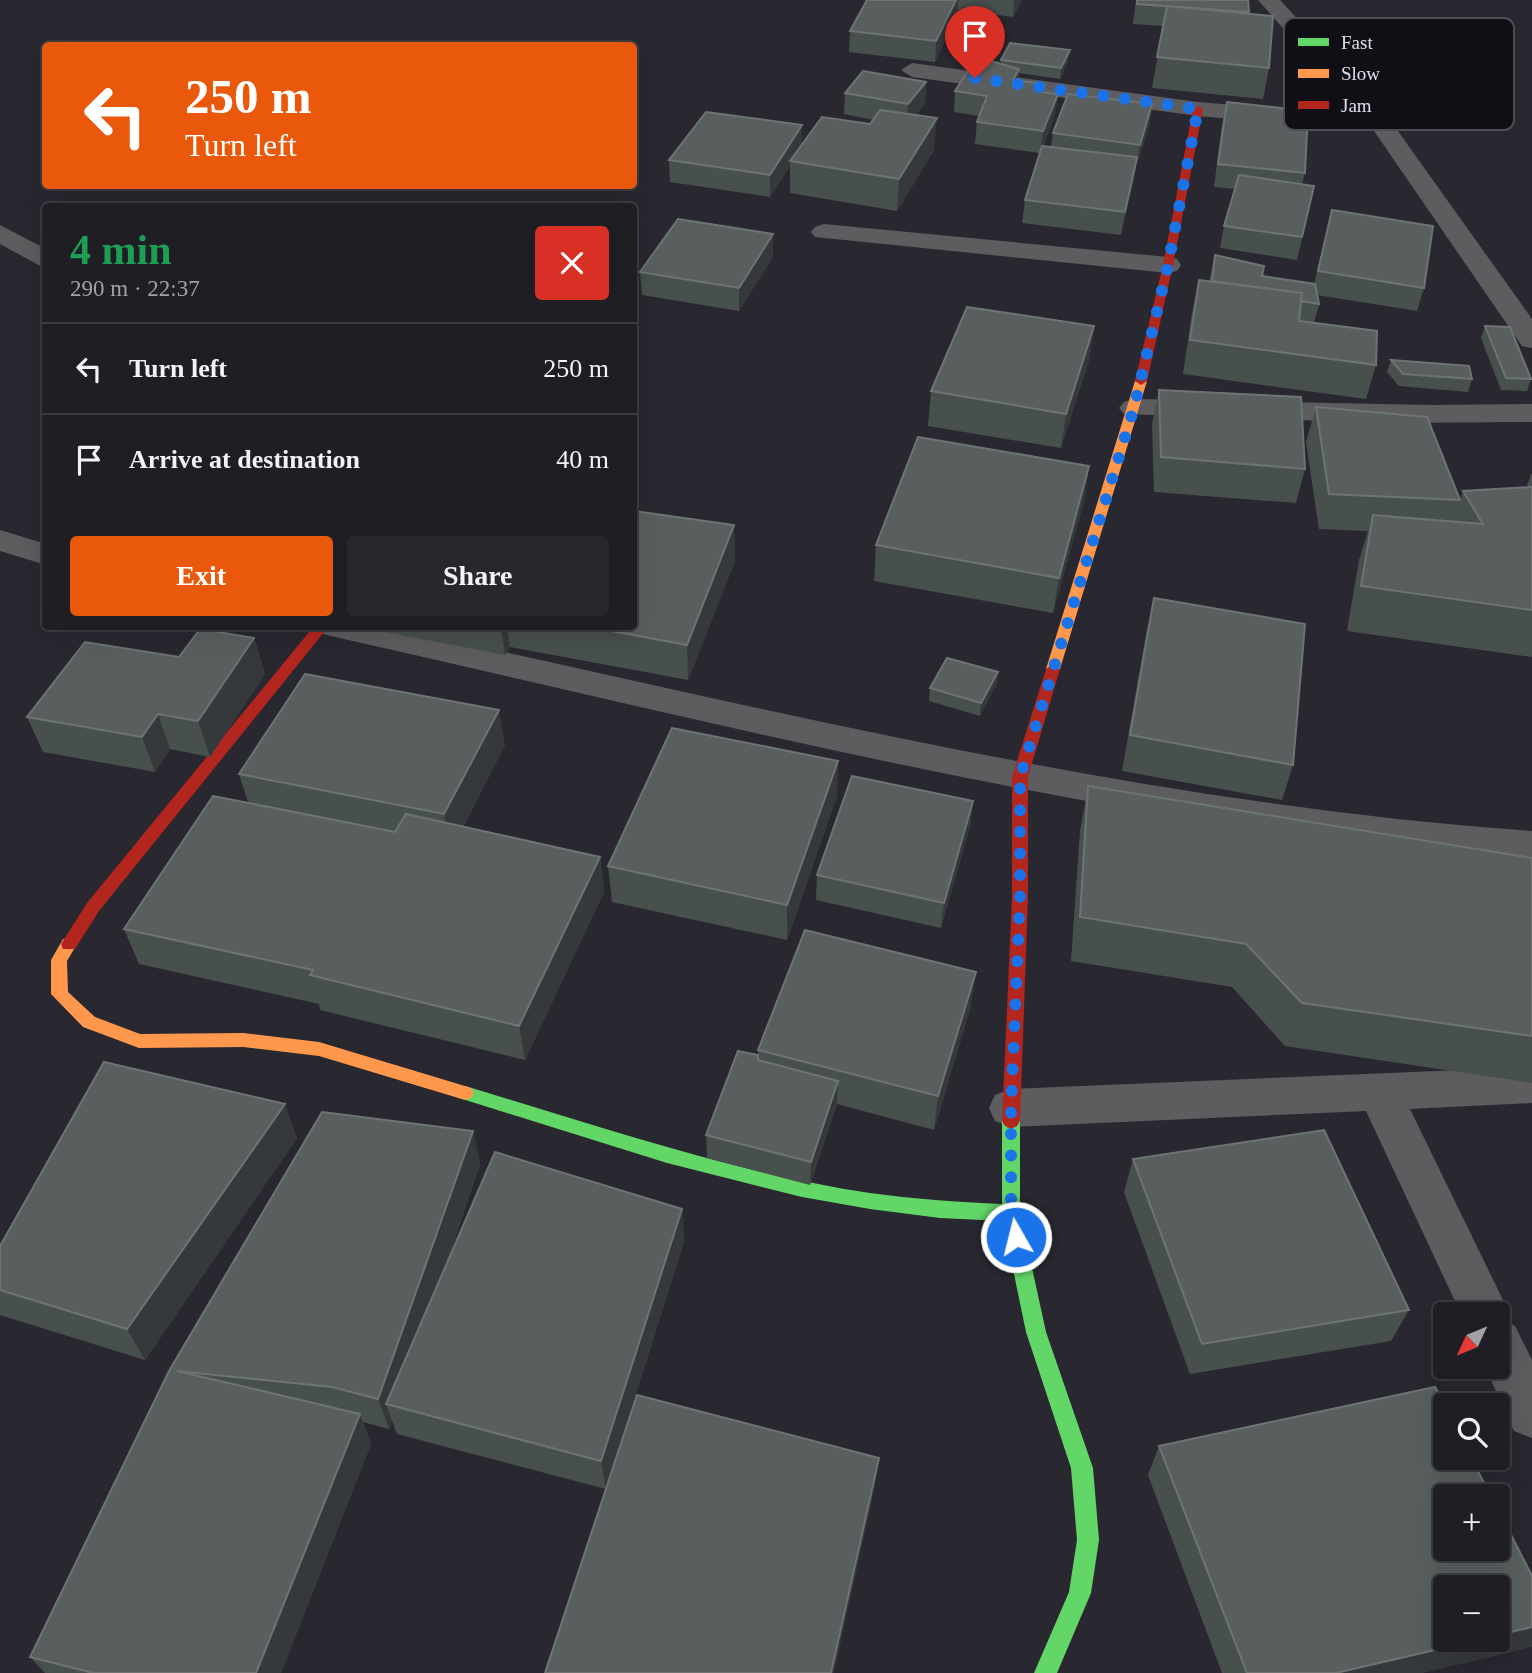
<!DOCTYPE html>
<meta charset="utf-8">
<style>
body{margin:0;font-family:Georgia,serif;background:#27272c;color:#f1f3f6;height:100vh;display:flex;flex-direction:column;font-size:26px;white-space:nowrap}
*{box-sizing:border-box;margin:0}
p{font-size:23px;color:#a1a2a6}
.icon{flex:none;width:38px;height:38px;fill:none;stroke:currentColor;stroke-width:2;stroke-linecap:round;stroke-linejoin:round}
.map{position:relative;flex:1;overflow:hidden}
.sheet{position:absolute;left:42px;top:203px;width:595px;height:427px;display:flex;flex-direction:column;background:#1f1e24;border-radius:7px;box-shadow:0 7px 28px #0002,0 0 0 2px #3c3c41}
.sheet>*{flex:none}
.guide{position:absolute;left:42px;top:42px;width:595px;height:147px;border-radius:7px;box-shadow:0 7px 28px #0002,0 0 0 2px #3c3c41;background:#ea580c;color:#fff;overflow:hidden}
.needle{width:46px;rotate:226deg}
.buttons{position:absolute;left:1433px;top:1302px;display:grid;gap:14px}
.buttons a{display:grid;place-items:center;width:77px;height:77px;border-radius:7px;background:#1f1e24;box-shadow:0 7px 28px #0002,0 0 0 2px #3c3c41;font-size:35px}
.pin{position:absolute;display:grid;place-items:center;width:60px;height:60px;color:#fff;margin:-72px -30px;border-radius:50% 50% 50% 0;rotate:-45deg;box-shadow:0 0 7px #0007}
.pin .icon{rotate:45deg}
.me{position:absolute;width:77px;margin:-38px;rotate:352deg;stroke-linejoin:round;filter:drop-shadow(0 0 5px #0008)}
.turn{display:flex;align-items:center;gap:24px;height:147px;padding:0 28px;font-size:32px}
.turn .icon{width:91px;height:91px;stroke-width:2.5}
.turn b{display:block;font-size:49px;line-height:60px}
.round{display:grid;place-items:center;flex:none;width:74px;height:74px;border-radius:7px;background:#27272c}
.overview{display:flex;align-items:center;justify-content:space-between;height:119px;padding:0 28px}
h1{font-size:42px;font-weight:700;line-height:52px;color:#1e9e55}
.primary-button{display:flex;gap:14px;margin-top:auto;padding:14px 28px}
.primary-button a{flex:1;height:80px;border-radius:7px;background:#ea580c;color:#fff;font-size:28px;font-weight:700;line-height:80px;text-align:center}
.primary-button a+a{background:#27272c;color:#f1f3f6}
ul{padding:0;list-style:none}
li{display:flex;align-items:center;gap:21px;height:91px;padding:0 28px;border-top:2px solid #3c3c41}
li div{flex:1}
li b{display:block;font-size:26px}
li em{font-style:normal}
.map>svg:first-child{display:block}
</style>
<div class="map">
<svg width="1532" height="1673" viewBox="0 0 1532 1673">
<rect width="100%" height="100%" fill="#292830"/>
<g fill="none" stroke-linecap="round" stroke-linejoin="round">
<path fill="#5d5d60" fill-rule="evenodd" d="M1258 0H1280L1390 120 1532 319V348L1522 346 1374 131 1198 116 912 77 901 70 912 63 1198 102 1361 116Z
M824 224 1168 257 1177 259 1181 265 1177 271 1168 273 815 237 811 232 815 227Z
M0 225 46 249V269L0 244Z
M1134 399 1432 405 1532 404V422L1383 423 1124 414 1119 408 1124 402Z
M0 530 46 544V565L0 551Z
M318 626H388C766 709 1145 804 1532 831V859C1128 831 729 725 335 637L323 634Z
M1532 1067V1103L1410 1109 1502 1298 1509 1314 1506 1322 1515 1326 1532 1360V1438L1514 1431 1485 1367H1498V1314H1461L1366 1111 1011 1127 995 1121 989 1108 995 1095 1011 1089Z"/>
<path fill="#63d668" fill-rule="evenodd" d="M465 1086C598 1126 731 1172 870 1193 913 1199 957 1202 1002 1204V1121L1005 1116 1011 1113 1017 1116 1020 1121V1213L1046 1332 1093 1468 1099 1540 1091 1593 1057 1673H1034L1069 1592 1077 1540 1071 1468 1026 1332 1003 1221 940 1218 870 1209 802 1197 667 1163 459 1098 456 1093 459 1088Z"/>
<path fill="#ff974d" fill-rule="evenodd" d="M1141 377 1147 381 1060 669 1058 672H1048L1046 669 1135 381Z
M69 938 75 939 77 944 67 961 68 992 95 1017 140 1034 243 1033 319 1042 465 1086 471 1088 474 1093 471 1098 465 1100 319 1056 243 1047 139 1048 83 1027 51 994V960L63 939Z"/>
<path fill="#b3261e" fill-rule="evenodd" d="M1198 106 1203 109 1173 265 1147 381 1141 385 1135 381 1163 265 1193 109Z
M314 626H329L99 911 75 949H63L61 944 87 903Z
M1053 664 1060 669 1028 777V897L1020 1121 1017 1126 1011 1129 1005 1126 1002 1121 1012 897V777L1046 669Z"/>
</g>
<path fill="#48504e" d="M867 0H1022L1013 17 958 10 957 15 935 62 849 52 850 31Z
M1136 0H1248V13L1269 68 1263 99 1152 88 1163 26 1133 24Z
M1001 60 1068 61 1060 79 1019 73 1018 80 1043 93 1055 116 1043 146 1051 147 1053 133 1152 104 1149 126 1136 167 1121 235 1022 223 1025 200 1040 153 975 144 977 122 979 116 954 112 955 91 1001 64Z
M926 82 925 104 915 115 934 150 897 211 790 193V166L770 197 670 182 669 160 802 145 870 124 873 120 844 114 845 93Z
M1227 102 1305 173 1302 184 1314 186 1297 260 1220 248 1224 226 1235 189 1214 187 1222 124Z
M1332 210 1424 288 1417 311 1317 295 1319 304 1314 323 1376 365 1366 399 1183 374 1192 313 1199 280 1209 281 1215 255 1262 276 1314 284Z
M773 234V257L739 311 642 295 640 272Z
M1094 326 1089 360 1061 448 928 426 931 391Z
M1485 326 1531 379 1527 391 1501 390 1481 338Z
M1391 360 1472 379 1468 392 1399 386 1387 372Z
M1159 390 1305 469 1296 503 1154 492 1152 424Z
M1316 407 1460 500 1463 491 1529 487 1527 485 1532 473V657L1347 631 1359 560 1368 531 1319 529 1306 442Z
M1089 466 1084 501 1053 613 874 581 876 545Z
M734 525 735 561 688 680 510 647 505 655 380 631 379 626H634Z
M1154 598 1293 765 1282 800 1122 771 1146 634Z
M254 638 265 674 210 757 170 749 155 772 43 752 27 717 179 657Z
M998 672 996 685 980 716 929 701 930 688Z
M505 745 463 827 600 857 604 892 525 1060 320 1010 319 1004 139 964 124 929 248 802 239 774Z
M838 761 837 796 787 940 612 902 608 866Z
M1088 786 1532 858V1083L1285 1046 1232 987 1071 961 1080 831Z
M973 801 970 826 941 928 816 900 817 875Z
M971 1006 934 1130 837 1104 810 1185 707 1158 706 1135 758 1056V1050Z
M473 1131 480 1164 444 1271 682 1209 684 1242 612 1469 875 1487 606 1489 397 1434 392 1421 389 1429 363 1422 371 1444 281 1673H45L30 1657 169 1371Z
M297 1138 145 1360 0 1315V1246Z
M1133 1159 1409 1310 1391 1341 1190 1374 1124 1192Z
M1159 1446 1532 1576V1646L1531 1647 1421 1673H1222L1148 1475Z"/>
<path fill="#35393b" d="M956 0H958L957 15 935 62 936 41Z
M1014 0H1022L1013 17Z
M1070 50 1068 61 1060 79 1061 68Z
M1019 69 1017 91 1013 80Z
M926 82 925 104 907 126 908 104Z
M1058 94 1055 116 1040 153 1043 131Z
M1152 104 1149 126 1136 167 1140 145Z
M937 118 934 150 897 211 899 179Z
M802 125V147L790 161V166L770 197V175Z
M1137 157 1134 179 1121 235 1125 212Z
M773 234V257L739 311V288Z
M1094 326 1089 360 1061 448 1066 414Z
M1089 466 1084 501 1053 613 1059 578Z
M734 525 735 561 688 680 687 645Z
M501 626H507L510 647 505 655Z
M254 638 265 674 210 757 198 721Z
M998 672 996 685 980 716 981 703Z
M499 710 505 745 451 849 444 814Z
M158 714 170 749 155 772 142 737Z
M838 761 837 796 787 940V905Z
M973 801 970 826 941 928 944 903Z
M600 857 604 892 525 1060 519 1026Z
M976 972 971 1006 934 1130 938 1096Z
M838 1081 837 1104 810 1185 811 1162Z
M285 1104 297 1138 145 1360 127 1329Z
M473 1131 480 1164 397 1407 386 1404 392 1421 389 1429 378 1399Z
M682 1209 684 1242 606 1489 601 1461Z
M360 1414 371 1444 281 1673H256Z
M879 1458 875 1487 834 1673H831Z
M1532 1627V1646L1531 1647 1421 1673H1336L1478 1640H1498V1635Z"/>
<path fill="#595f5f" stroke="#6e7474" stroke-width="2" d="M867 0H956L936 41 850 31Z
M1137 0H1248L1249 12 1137 4Z
M1167 6 1273 16 1269 68 1157 57Z
M1010 43 1070 50 1061 68 1001 60Z
M977 57 1019 69 1013 80 1044 84 1040 92 1058 94 1043 131 977 122 987 96 955 91Z
M863 71 926 82 908 104 845 93Z
M1068 94 1152 104 1140 145 1053 133Z
M1227 102 1308 111 1305 173 1218 164Z
M880 110 937 118 899 179 790 161 822 117 870 124Z
M706 112 802 125 770 175 669 160Z
M1042 146 1137 157 1125 212 1025 200Z
M1239 175 1314 186 1302 237 1224 226Z
M1332 210 1433 226 1424 288 1318 271Z
M678 219 773 234 739 288 640 272Z
M1215 255 1264 266 1262 276 1315 284 1319 304 1301 301 1302 293 1212 281Z
M1199 280 1302 293 1299 321 1377 331 1376 365 1190 340Z
M967 307 1094 326 1066 414 931 391Z
M1485 326 1510 327 1531 379 1506 378Z
M1391 360 1469 366 1472 379 1403 374Z
M1159 390 1301 397 1305 469 1161 457Z
M1316 407 1427 417 1460 500 1329 494Z
M918 437 1089 466 1059 578 876 545Z
M1532 487V610L1361 586 1373 515 1483 524 1463 491Z
M634 511 734 525 687 645 585 626H634Z
M1154 598 1305 624 1293 765 1130 735Z
M200 629 254 638 198 721 158 714 142 737 27 717 85 642 179 657Z
M947 658 998 672 981 703 930 688Z
M305 674 499 710 444 814 239 774Z
M672 728 838 761 787 905 608 866Z
M852 776 973 801 944 903 817 875Z
M1088 786 1532 858V1036L1302 1003 1246 944 1080 917Z
M213 796 395 832 406 814 600 857 519 1026 310 975 313 970 124 929Z
M805 930 976 972 938 1096 758 1050Z
M738 1051 758 1055V1060L838 1081 811 1162 706 1135Z
M104 1062 285 1104 127 1329 0 1290V1246Z
M322 1112 473 1131 378 1399 332 1387 177 1371 360 1414 256 1673H93L30 1657 169 1371Z
M1324 1130 1409 1310 1202 1344 1133 1159Z
M495 1152 682 1209 601 1461 386 1404Z
M1435 1387 1446 1407V1458H1471L1491 1496H1446V1549H1498V1509L1532 1576V1627L1498 1635V1587H1446V1640H1478L1336 1673H1247L1159 1446Z
M637 1395 879 1458 831 1673H545Z"/>
<g fill="none" stroke-linecap="round" stroke-linejoin="round">
<path stroke="#1a73e8" stroke-width="12" stroke-dasharray="0 21.6" d="M975 78 1198 109 1168 265 1134 408 1020 777V897L1011 1108V1213L1016 1237"/>
</g>
<rect x="1284" y="18" width="230" height="112" rx="10" fill="#100f16" stroke="#4f4e56" stroke-width="2"/>
<rect x="1298" y="38" width="31" height="8" fill="#63d668"/>
<rect x="1298" y="69" width="31" height="9" fill="#ff974d"/>
<rect x="1298" y="101" width="31" height="8" fill="#b3261e"/>
<g font-size="19" fill="#e1e0ea">
<text x="1341" y="49">Fast</text>
<text x="1341" y="80">Slow</text>
<text x="1341" y="112">Jam</text>
</g>
</svg>
<div class="buttons">
<a><svg class="needle" viewBox="-14 -14 28 28"><path d="M0-13l5 13h-10z" fill="#e53935"/><path d="M0 13l5-13h-10z" fill="#a1a2a6"/></svg></a>
<a><svg class="icon" aria-label="search" viewBox="0 0 24 24"><circle cx="10" cy="10" r="6"/><path d="M15 15l6 6"/></svg></a>
<a>+</a>
<a>−</a>
</div>
<div class="pin" style="left:975px;top:78px;background:#d93025"><svg class="icon" aria-label="arrive" viewBox="0 0 24 24"><path d="M6 21V4h12l-3 4 3 4H6"/></svg></div>
<svg class="me" style="left:1016px;top:1237px" viewBox="-20 -20 40 40"><circle r="17" fill="#1a73e8" stroke="#fff" stroke-width="3"/><path d="M0-11L8 9 0 5-8 9z" fill="#fff"/></svg>
<div class="guide">
<div class="turn"><svg class="icon" aria-label="left" viewBox="0 0 24 24"><path d="M17 20v-9H6M10 6l-5 5 5 5"/></svg><div><b>250 m</b>Turn left</div></div>
</div>
<section class="sheet">
<div class="overview"><div><h1>4 min</h1><p>290 m · 22:37</p></div><a class="round" style="background:#d93025;color:#fff"><svg class="icon" aria-label="close" viewBox="0 0 24 24"><path d="M6 6l12 12M18 6L6 18"/></svg></a></div>
<ul>
<li><svg class="icon" aria-label="left" viewBox="0 0 24 24"><path d="M17 20v-9H6M10 6l-5 5 5 5"/></svg><div><b>Turn left</b></div><em>250 m</em></li>
<li><svg class="icon" aria-label="arrive" viewBox="0 0 24 24"><path d="M6 21V4h12l-3 4 3 4H6"/></svg><div><b>Arrive at destination</b></div><em>40 m</em></li>
</ul>
<div class="primary-button"><a>Exit</a><a>Share</a></div>
</section>
</div>
